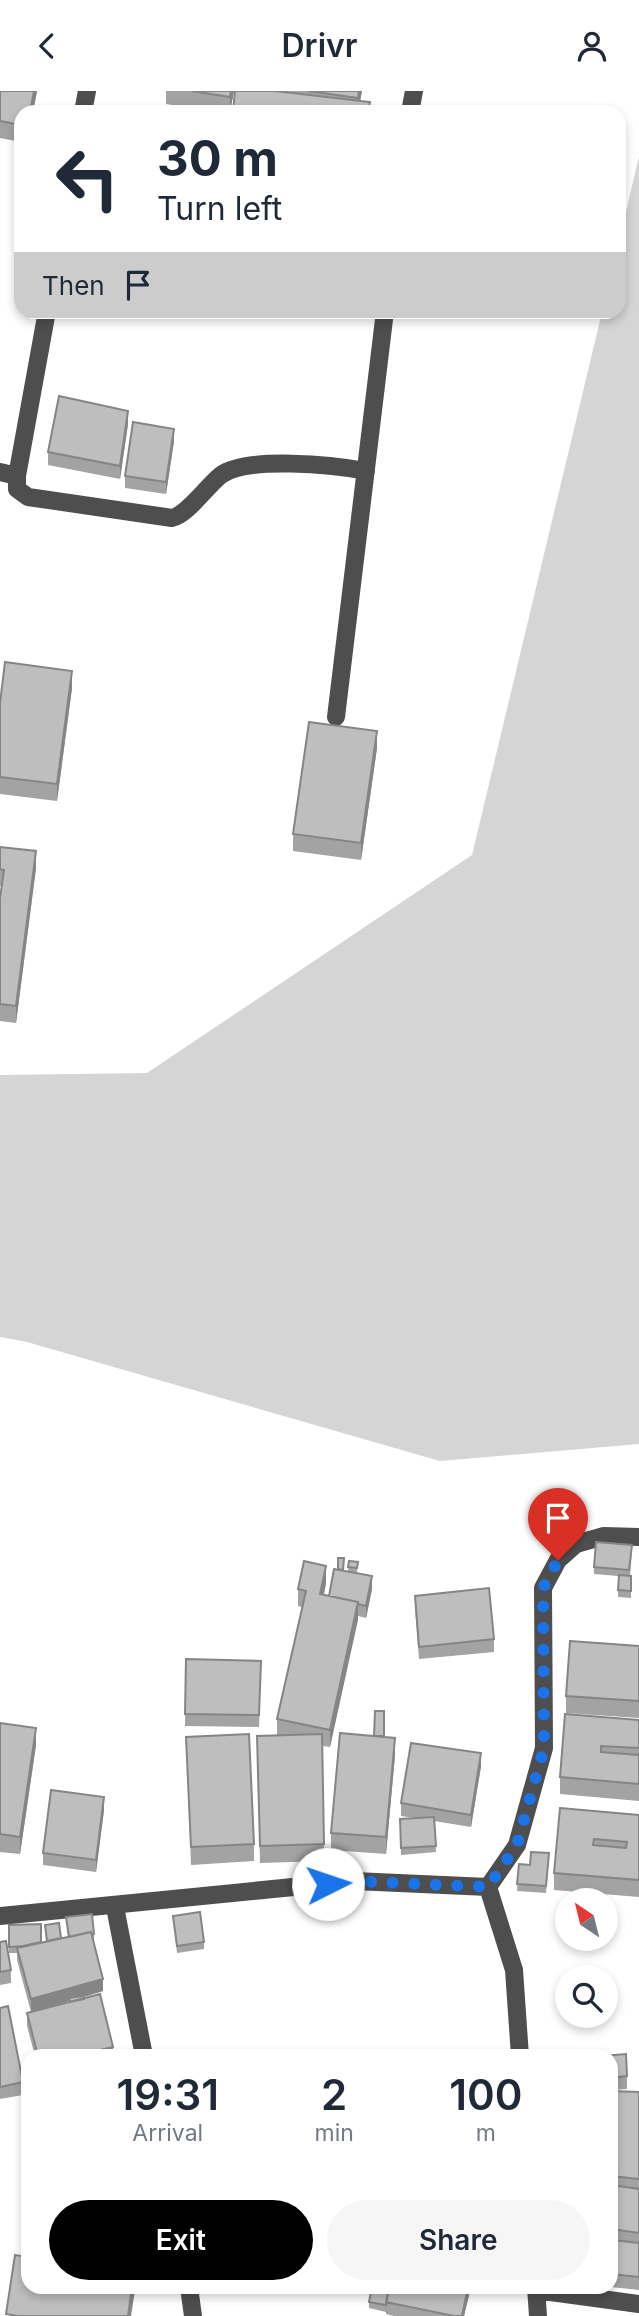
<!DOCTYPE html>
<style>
body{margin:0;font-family:Inter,sans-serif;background:#f6f6f7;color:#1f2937;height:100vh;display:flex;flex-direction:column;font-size:26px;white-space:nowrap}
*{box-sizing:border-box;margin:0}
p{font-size:23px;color:#747a83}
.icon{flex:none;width:38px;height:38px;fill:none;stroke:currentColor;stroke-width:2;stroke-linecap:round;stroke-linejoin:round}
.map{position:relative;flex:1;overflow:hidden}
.sheet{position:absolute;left:21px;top:1958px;width:597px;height:245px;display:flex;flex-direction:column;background:#fff;border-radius:21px;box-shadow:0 4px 10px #0003}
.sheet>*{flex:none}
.hud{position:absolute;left:14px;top:14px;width:612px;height:214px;border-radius:21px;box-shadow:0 4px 10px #0003;background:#fff;color:#1f2937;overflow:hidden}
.needle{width:46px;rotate:325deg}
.buttons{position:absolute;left:555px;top:1797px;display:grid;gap:14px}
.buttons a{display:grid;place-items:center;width:63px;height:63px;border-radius:50%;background:#fff;box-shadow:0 4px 10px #0003;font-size:35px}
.pin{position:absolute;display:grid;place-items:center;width:60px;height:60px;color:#fff;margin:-72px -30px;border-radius:50% 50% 50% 0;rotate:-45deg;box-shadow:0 0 7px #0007}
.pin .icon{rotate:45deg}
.me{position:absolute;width:77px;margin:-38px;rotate:86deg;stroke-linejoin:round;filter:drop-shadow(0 0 5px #0008)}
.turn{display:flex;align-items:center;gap:24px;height:147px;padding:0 28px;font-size:32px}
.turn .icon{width:91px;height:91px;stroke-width:2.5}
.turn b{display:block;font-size:49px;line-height:60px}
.then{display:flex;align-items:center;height:66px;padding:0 28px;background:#0003;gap:14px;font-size:26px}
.eta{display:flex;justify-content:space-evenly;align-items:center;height:119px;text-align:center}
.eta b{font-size:42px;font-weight:600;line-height:49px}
.button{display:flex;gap:14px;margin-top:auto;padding:14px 28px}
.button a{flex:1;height:80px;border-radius:42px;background:#000;color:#fff;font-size:28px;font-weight:600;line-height:80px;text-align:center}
.button a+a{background:#f6f6f7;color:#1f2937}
header{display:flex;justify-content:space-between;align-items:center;height:91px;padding:0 28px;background:#fff;font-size:32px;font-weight:600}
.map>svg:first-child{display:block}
</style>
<header><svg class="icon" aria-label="back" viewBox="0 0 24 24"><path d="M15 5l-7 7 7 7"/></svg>Drivr<svg class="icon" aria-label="person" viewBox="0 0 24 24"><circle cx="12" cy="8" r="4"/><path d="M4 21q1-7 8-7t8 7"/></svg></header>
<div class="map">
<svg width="639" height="2225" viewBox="0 0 639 2225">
<rect width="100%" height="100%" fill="#fff"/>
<path fill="#d5d5d5" d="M639 65V1353L440 1370 27 1251 0 1246V984L147 982 472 764 602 221 620 220V147Z"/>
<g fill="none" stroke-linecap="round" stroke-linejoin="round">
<path stroke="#4e4e4e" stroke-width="18" d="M83 21 87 0
M410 21 414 0
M0 381 17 385V398L28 406 172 427C187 424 207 395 221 384 247 365 334 374 366 380
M17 385 47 220
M336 626 385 220
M488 1796 517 1754 544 1657 543 1497 558 1469 576 1453 604 1445 639 1446
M488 1796 514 1879 520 1965
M115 1816 144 1965
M0 1825 354 1790 488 1796
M189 2196 193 2225
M536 2196 538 2225
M536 2199 639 2213"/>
</g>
<path fill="#a3a3a3" d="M0 0H37L33 21H21V51L0 47Z
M166 0H234L230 21H216L166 13Z
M235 0H362L360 10 370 21Z
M450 220H478L477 225Z
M128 333 120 388 48 374V361Z
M174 350 166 403 125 397V385Z
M72 597 57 710 0 703V612Z
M377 657 361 769 293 760V743Z
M0 756 36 777 16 932 0 930V807L2 795H0Z
M632 1460 630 1485H631V1507L618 1506V1485L594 1483V1476Z
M349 1470 358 1471 357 1482 372 1498 366 1527 358 1525 330 1656 323 1655 324 1770 260 1772 257 1645H277V1628L302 1516 298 1515V1498L326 1492 324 1504 329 1505 343 1479 348 1481Z
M415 1505 494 1548V1561L419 1568 415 1517Z
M639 1555V1627L566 1622V1605Z
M186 1568 261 1582 259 1636 185 1635Z
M565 1623 639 1629V1710L560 1703V1686Z
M0 1632 36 1654 20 1763 0 1761Z
M186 1646 254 1753V1770L191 1774Z
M384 1646 395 1664 386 1763 331 1759V1742Z
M481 1675 471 1736 434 1730 436 1761 401 1764 400 1728 415 1727 401 1725V1712Z
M560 1717 639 1724V1806L554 1799V1782Z
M104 1719 96 1781 43 1774V1762Z
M549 1768 546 1802 517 1800 519 1773 530 1774Z
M173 1825 204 1851V1858L177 1862Z
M66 1826 94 1843V1850L103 1900 84 1906 113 1965H35L27 1935V1922L69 1911V1910L31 1921 17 1869V1862H9V1834L41 1851 46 1850 45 1834 61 1847 68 1846Z
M0 1851 11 1879V1892L0 1894Z
M0 1917 23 1991V2004L0 2008Z
M611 1965 627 1985V1998L611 1999Z
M611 2000 639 2001V2199L611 2196Z
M372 2196H471L464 2225H394L386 2223V2219V2221L369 2217V2211Z"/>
<path fill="#858585" d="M34 0H37L33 21H30Z
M231 0H234L230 21V6Z
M359 0H362L358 21V7Z
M128 320V333L120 388V375Z
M174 338V350L166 403V391Z
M72 580V597L57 710V693Z
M377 640V657L361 769V752Z
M36 760V777L16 932V915Z
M326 1475V1492L320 1520V1503Z
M372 1485V1498L366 1527V1515Z
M358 1511V1529L330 1656V1639Z
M36 1637V1654L20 1763V1746Z
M395 1647V1664L386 1763V1746Z
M481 1662V1675L471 1736V1724Z
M104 1706V1719L96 1781V1769Z
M103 1888V1900L31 1921V1908Z
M113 1956V1965H74Z
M132 2196H135V2199L131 2225H128Z
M468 2196H471L464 2225H462Z"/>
<path fill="#bebebe" stroke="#858585" stroke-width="2" fill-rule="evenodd" d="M0 0H34L30 21H21V34L0 30Z
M192 0H231L230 6Z
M235 0H275L370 11 368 21H233Z
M308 0H359L358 7Z
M59 305 128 320 120 375 48 361Z
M133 331 174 338 166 391 125 385Z
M5 571 72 580 57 693 0 686V612Z
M309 631 377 640 361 752 293 743Z
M0 756 36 760 16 915 0 913V807L4 779 0 778Z
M596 1451 632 1454 629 1479 594 1476Z
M338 1467H344L343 1479 338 1478Z
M304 1470 326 1475 320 1503 358 1511 330 1639 277 1628 306 1500 298 1498Z
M349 1470 358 1471 357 1477 348 1476Z
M334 1478 372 1485 366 1515 358 1513V1511L329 1505Z
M619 1484 631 1485V1500L618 1499Z
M489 1497 494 1548 419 1556 415 1505Z
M570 1550 639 1555V1610L566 1605Z
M186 1568 261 1570 259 1624 185 1623Z
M375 1620H384V1645H374Z
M565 1623 639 1629V1657L601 1655V1661L639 1664V1662V1693L560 1686Z
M0 1632 36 1637 20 1746 0 1743Z
M340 1642 395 1647 386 1746 331 1742Z
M249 1643 254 1753 191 1756 186 1646Z
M322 1643 324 1753 260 1755 257 1645Z
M411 1652 481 1662 471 1724 401 1712Z
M51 1699 104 1706 96 1769 43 1762Z
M560 1717 639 1724V1789L554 1782ZM594 1748 627 1751 626 1757 593 1754Z
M434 1726 436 1755 401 1757 400 1728Z
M531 1761 549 1762 546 1795 517 1793 519 1773 530 1774Z
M200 1821 204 1851 177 1855 173 1825Z
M92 1823 94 1843 92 1844 91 1841 69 1846 66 1826Z
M59 1832 61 1847 47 1850 45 1834Z
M41 1833V1851L23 1855 9 1856V1834Z
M91 1841 103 1888 31 1908 17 1857Z
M6 1850 11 1879 0 1881V1851Z
M100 1903 113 1956 74 1965H38L27 1922Z
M83 1905 84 1908 70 1911 69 1907Z
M8 1915 23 1991 0 1996V1917Z
M626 1963 627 1985 611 1987V1965H602Z
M611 2000 639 2001V2088L611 2085Z
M611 2094 639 2098V2142L611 2138Z
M612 2149 639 2152V2186L611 2183Z
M15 2164 28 2166V2196H132L128 2225H17L6 2223Z
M372 2196H389L386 2214 369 2211Z
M389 2196H468L462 2225H454L386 2211Z"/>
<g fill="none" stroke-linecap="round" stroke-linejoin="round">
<path stroke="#1a73e8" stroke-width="12" stroke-dasharray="0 21.6" d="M328 1793 354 1790 488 1796 517 1754 544 1657 543 1497 558 1469"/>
</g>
</svg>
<div class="buttons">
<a><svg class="needle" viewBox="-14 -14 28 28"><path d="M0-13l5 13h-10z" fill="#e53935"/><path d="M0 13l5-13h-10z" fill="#747a83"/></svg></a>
<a><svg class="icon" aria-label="search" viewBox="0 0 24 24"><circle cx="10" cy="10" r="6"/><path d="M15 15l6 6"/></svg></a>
</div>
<div class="pin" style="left:558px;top:1469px;background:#d93025"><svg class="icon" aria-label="arrive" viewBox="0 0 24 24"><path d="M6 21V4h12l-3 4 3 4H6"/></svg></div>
<svg class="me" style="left:328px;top:1793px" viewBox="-20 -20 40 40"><circle r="19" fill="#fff"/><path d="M0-13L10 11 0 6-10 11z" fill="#1a73e8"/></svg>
<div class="hud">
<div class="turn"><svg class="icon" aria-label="left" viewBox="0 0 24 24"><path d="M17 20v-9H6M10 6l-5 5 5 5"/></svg><div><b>30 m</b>Turn left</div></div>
<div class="then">Then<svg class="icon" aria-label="arrive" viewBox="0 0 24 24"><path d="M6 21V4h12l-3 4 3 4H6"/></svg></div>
</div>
<section class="sheet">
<div class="eta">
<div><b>19:31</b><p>Arrival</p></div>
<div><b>2</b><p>min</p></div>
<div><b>100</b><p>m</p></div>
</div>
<div class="button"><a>Exit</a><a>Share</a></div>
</section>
</div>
